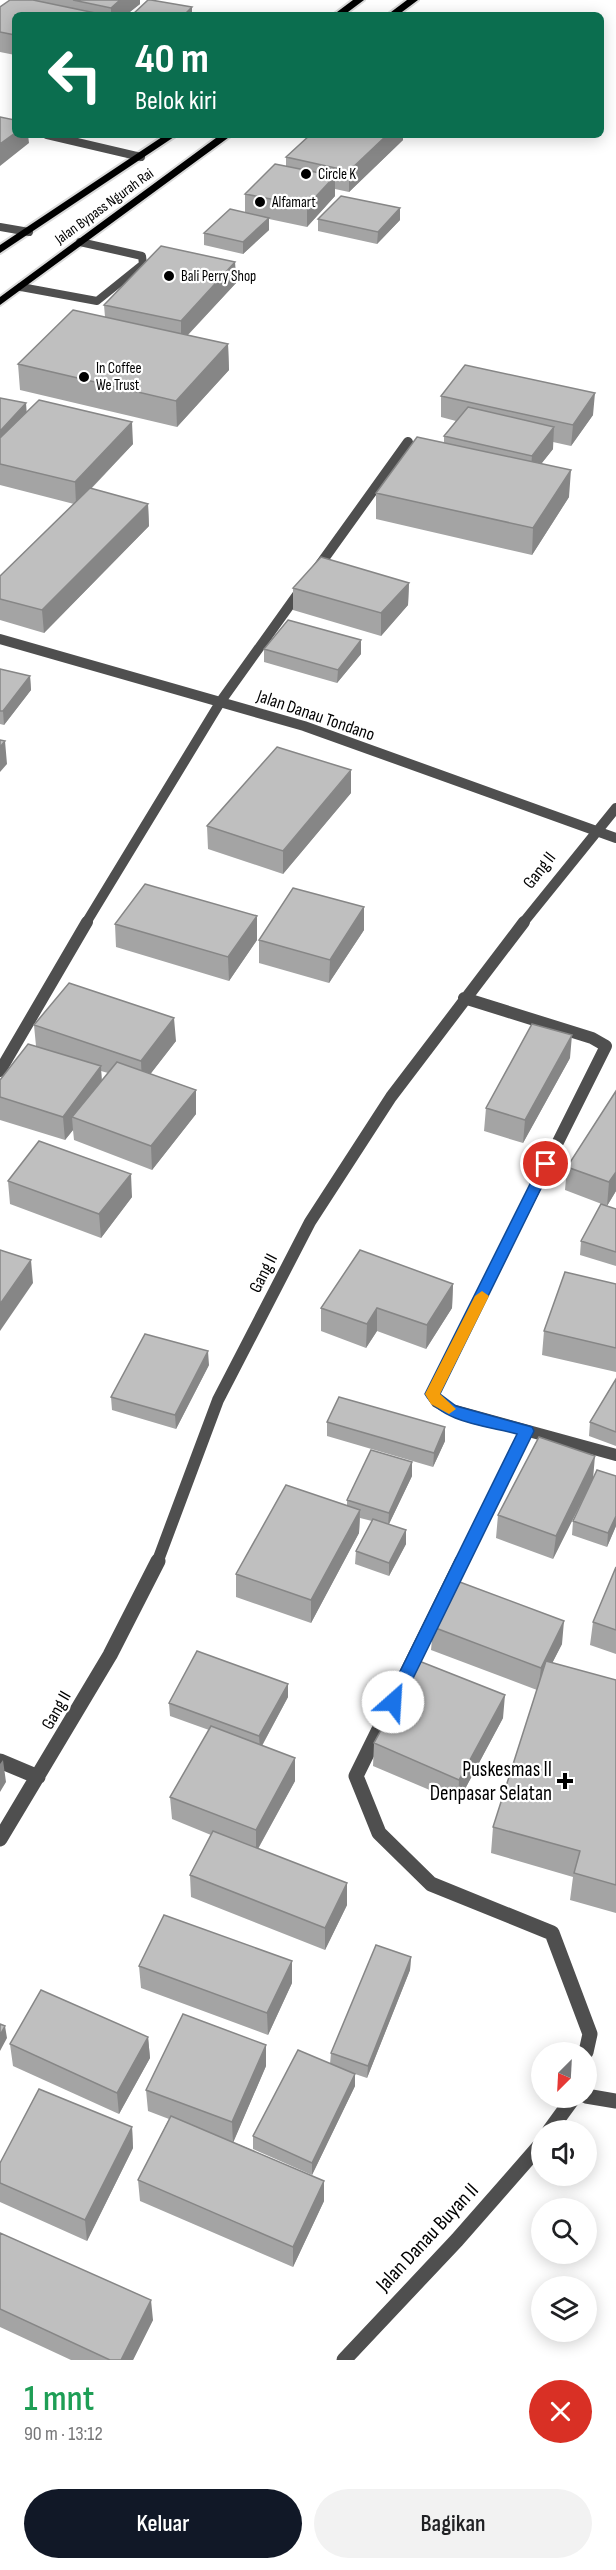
<!DOCTYPE html>
<html lang="id">
<meta charset="utf-8">
<style>
body{margin:0;font-family:"Sofia Sans Condensed",sans-serif;background:#f2f2f2;color:#202124;height:100vh;display:flex;flex-direction:column;font-size:22px;white-space:nowrap}
*{box-sizing:border-box;margin:0}
p{font-size:20px;color:#757577}
.icon{flex:none;width:33px;height:33px;fill:none;stroke:currentColor;stroke-width:2;stroke-linecap:round;stroke-linejoin:round}
.map{position:relative;height:2360px;overflow:hidden}
.details{display:flex;flex-direction:column;background:#fff;flex:1}
.details>*{flex:none}
.guide{position:absolute;left:12px;top:12px;width:592px;height:126px;border-radius:9px;box-shadow:0 3px 15px #0003;background:#0b6e4f;color:#fff;overflow:hidden}
.needle{width:39px;rotate:204deg}
.tools{position:absolute;left:531px;top:2042px;display:grid;gap:12px}
.tools a{display:grid;place-items:center;width:66px;height:66px;border-radius:50%;background:#fff;box-shadow:0 3px 15px #0003;font-size:30px}
.pin{position:absolute;display:grid;place-items:center;width:51px;height:51px;color:#fff;margin:-26px;border:3px solid #fff;border-radius:50%;box-shadow:0 2px 6px #0007}
.me{position:absolute;width:66px;margin:-33px;rotate:26deg;stroke-linejoin:round;filter:drop-shadow(0 0 4px #0008)}
.turn{display:flex;align-items:center;gap:21px;height:126px;padding:0 24px;font-size:27px}
.turn .icon{width:78px;height:78px;stroke-width:2.5}
.turn b{display:block;font-size:42px;line-height:51px}
.round{display:grid;place-items:center;flex:none;width:63px;height:63px;border-radius:32px;background:#f2f2f2}
.headline{display:flex;align-items:center;justify-content:space-between;height:102px;padding:0 24px}
h1{font-size:36px;font-weight:600;line-height:45px;color:#1e9e55}
.primary-button{display:flex;gap:12px;margin-top:auto;padding:12px 24px}
.primary-button a{flex:1;height:69px;border-radius:36px;background:#111827;color:#fff;font-size:24px;font-weight:600;line-height:69px;text-align:center}
.primary-button a+a{background:#f2f2f2;color:#202124}
.map>svg:first-child{display:block}
</style>
<div class="map">
<svg width="616" height="2360" viewBox="0 0 616 2360">
<rect width="100%" height="100%" fill="#fff"/>
<g fill="none" stroke-linecap="round" stroke-linejoin="round">
<defs>
<path id="trunk" d="M353 0H364L344 15H333Z
M407 0H418L398 15H387Z
M165 135H177L0 253V245Z
M220 135H232L0 305V297Z"/>
</defs>
<use href="#trunk" stroke="#dbdbdb" stroke-width="4"/>
<path stroke="#4f4f4f" stroke-width="8" d="M47 135 141 157
M0 227 29 232
M21 287 97 301 143 264 142 256 80 242"/>
<path stroke="#4f4f4f" stroke-width="15" d="M586 2096 616 2101"/>
<path stroke="#4f4f4f" stroke-width="10" d="M316 570 408 442
M0 639 304 726 616 838
M86 923 221 701 302 588
M523 923 616 808"/>
<path stroke="#4f4f4f" stroke-width="12" d="M464 998 592 1038 606 1046 432 1394 437 1402 452 1410 616 1455
M0 1071 87 922
M157 1563 218 1400 310 1222 391 1097 524 922
M461 1563 526 1431"/>
<path stroke="#4f4f4f" stroke-width="15" d="M462 1561 356 1776 379 1833 431 1884 552 1933 590 2034 586 2052
M0 1761 38 1777
M0 1839 110 1655 158 1561
M550 2130 574 2097
M344 2360 457 2240 542 2143"/>
<use href="#trunk" fill="#000" fill-rule="evenodd"/>
</g>
<path fill="#a4a4a4" fill-rule="evenodd" d="M10 0H140V4L126 15H15V55L0 52V7Z
M310 135H403V140L349 192 335 189V196L307 227 269 219V230L243 254 204 245V233L245 212V194L286 166V157Z
M400 208V220L377 244 318 231V219Z
M235 262 236 283 188 335 228 344 229 370 177 427 20 390 18 364 105 317 104 305Z
M441 396 593 415 571 446 553 442V449L541 464 569 497 532 555 376 519V493L444 443V436L456 421 441 417Z
M0 398 26 412 133 444 91 489 148 504 149 526 44 633 0 620V576L74 504 0 485Z
M409 583 408 605 381 636 293 610V588Z
M361 640V654L337 683 264 662V649Z
M0 669 30 676 31 690 4 725 0 724Z
M351 793 283 874 208 849 207 826Z
M115 924 257 940 229 981 116 947Z
M364 930 329 983 259 963V940Z
M34 1025 176 1041 150 1074 196 1090V1114L152 1170 74 1140 73 1130 65 1140 0 1120V1080L36 1046ZM101 1071 108 1073 102 1081Z
M570 1058 523 1143 484 1131 486 1108Z
M616 1091V1191L607 1206 565 1190 567 1167Z
M8 1181 132 1197 101 1238 10 1204Z
M616 1209V1266L580 1255 581 1241Z
M453 1284 452 1308 426 1349 377 1331 366 1348 321 1331V1308Z
M616 1284V1372L542 1355 544 1331Z
M209 1365 176 1429 112 1410 111 1397Z
M616 1379V1446L589 1436 590 1422Z
M327 1422 445 1441 433 1467 327 1436Z
M412 1462V1476L389 1524 406 1544 389 1576 355 1564 356 1551 372 1521 360 1518 359 1533 311 1623 236 1597V1574L347 1505V1500Z
M616 1476V1526L607 1547 572 1535 573 1521 593 1479 553 1559 496 1538 498 1515 593 1479Z
M616 1567V1654L590 1645 593 1622Z
M433 1627 562 1644 552 1663 616 1680V1913L570 1900 573 1877 491 1853 493 1827 537 1690 431 1650Z
M288 1684V1697L262 1746 295 1781 258 1849 347 1905 325 1950 191 1897 190 1875 211 1835 172 1819 170 1797 209 1730 170 1716 169 1703Z
M503 1718 458 1802 373 1766 374 1743Z
M411 1957 410 1970 367 2078 355 2074V2086L312 2175 253 2149V2136L330 2064 331 2053Z
M292 1961V1983L268 2035 141 1988 139 1966Z
M148 2037 150 2058 119 2114 13 2066 10 2044Z
M266 2066 233 2142 324 2181V2201L293 2267 140 2201 138 2180 169 2119 148 2111 146 2090Z
M132 2127 133 2148 87 2241 0 2202V2163Z
M0 2233 153 2320 133 2360H71L0 2327Z"/>
<path fill="#868686" d="M120 0H140V4L126 15H111V8Z
M192 7V15H184Z
M15 133V135H28L29 143 0 166V144Z
M387 135H403V140L349 192V171Z
M335 176V196L307 227V206Z
M400 208V220L377 244 378 232Z
M269 218V230L243 254V242Z
M235 262 236 283 181 342V321Z
M228 344 229 370 177 427 176 401Z
M595 393 593 415 571 446 573 425Z
M26 403 27 416 0 445V431Z
M132 422 133 444 76 504 75 482Z
M554 427 553 449 530 478 532 456Z
M571 470 569 497 532 555 533 528Z
M148 504 149 526 44 633 42 610Z
M409 583 408 605 381 636V613Z
M361 640V654L337 683 338 670Z
M30 676 31 690 4 725 3 711Z
M5 741 7 764 0 772V747Z
M351 770V793L283 874V851Z
M364 907V930L329 983 330 960Z
M257 916V940L229 981 228 957Z
M174 1018 176 1041 142 1085 141 1061Z
M572 1035 570 1058 523 1143 525 1120Z
M101 1066 102 1090 72 1117 73 1130 65 1140 63 1117Z
M196 1090V1114L152 1170 151 1146Z
M616 1172V1191L607 1206 609 1182Z
M131 1174 132 1197 101 1238 99 1214Z
M31 1260 33 1283 0 1331V1304Z
M453 1284 452 1308 426 1349 427 1325Z
M377 1308V1331L366 1348 367 1324Z
M208 1351 209 1365 176 1429 175 1415Z
M445 1427V1441L433 1467 434 1453Z
M595 1456 593 1479 553 1559 556 1536Z
M412 1462V1476L388 1526 389 1513Z
M360 1510 359 1533 311 1623V1600Z
M616 1516V1526L607 1547 608 1533Z
M406 1530V1544L389 1576V1563Z
M564 1621 562 1644 538 1691 541 1668Z
M288 1684V1697L260 1749 259 1736Z
M505 1695 503 1718 458 1802 459 1780Z
M295 1758V1781L256 1852V1830Z
M3 1760 6 1782 0 1792V1764Z
M347 1883V1905L325 1950V1928Z
M411 1957 410 1970 367 2078 368 2066Z
M292 1961V1983L268 2035 267 2013Z
M5 2026 7 2038 0 2051V2035Z
M148 2037 150 2058 119 2114 117 2093Z
M266 2045V2066L233 2143 232 2122Z
M355 2074V2086L312 2175V2163Z
M132 2127 133 2148 87 2241 85 2220Z
M324 2181V2201L293 2267V2247Z
M151 2300 153 2320 133 2360H121Z"/>
<path fill="#bfbfbf" stroke="#868686" stroke-width="1.5" d="M10 0H33L105 15H15V35L0 32V7Z
M73 0H120L111 8Z
M148 0H151L192 7 184 15H132Z
M0 117 15 120V133L0 144Z
M310 135H387L349 171 286 157Z
M275 164 335 176 307 206 245 194Z
M341 196 400 208 378 232 318 219Z
M230 209 269 218 243 242 204 233Z
M161 246 235 262 181 321 104 305Z
M73 310 228 344 176 401 18 364Z
M465 365 595 393 573 425 441 396Z
M0 398 26 403 0 431Z
M39 400 132 422 75 482 0 464V438Z
M468 407 554 427 532 456 444 436Z
M417 437 571 470 533 528 376 493Z
M90 488 148 504 42 610 0 599V576Z
M321 557 409 583 381 613 293 588Z
M288 620 361 640 338 670 264 649Z
M0 669 30 676 3 711H0Z
M0 740 5 741 0 747Z
M277 747 351 770 283 851 207 826Z
M145 884 257 916 228 957 115 924Z
M293 888 364 907 330 960 259 940Z
M69 983 174 1018 141 1061 34 1025Z
M532 1024 572 1035 525 1120 486 1108Z
M28 1044 101 1066 63 1117 0 1097V1080Z
M117 1062 196 1090 151 1146 72 1117Z
M616 1091V1172L609 1182 567 1167Z
M39 1141 131 1174 99 1214 8 1181Z
M601 1204 616 1209V1252L581 1241Z
M0 1250 31 1260 0 1304Z
M360 1250 453 1284 427 1325 377 1308 367 1324 321 1308Z
M565 1272 616 1284V1348L544 1331Z
M145 1334 208 1351 175 1415 111 1397Z
M616 1379V1432L590 1422Z
M339 1397 445 1427 434 1453 327 1422Z
M539 1437 595 1456 556 1536 498 1515Z
M371 1450 412 1462 389 1513 347 1500Z
M597 1470 616 1476V1516L608 1533 573 1521Z
M286 1485 360 1510 311 1600 236 1574Z
M373 1519 406 1530 389 1563 356 1551Z
M616 1567V1630L593 1622Z
M457 1581 564 1621 541 1668 433 1627Z
M197 1651 288 1684 259 1736 169 1703Z
M419 1661 505 1695 459 1780 374 1743Z
M546 1661 616 1680V1885L574 1873 580 1851 493 1827Z
M211 1726 295 1758 256 1830 170 1797Z
M213 1831 347 1883 325 1928 190 1875Z
M164 1915 292 1961 267 2013 139 1966Z
M376 1945 411 1957 368 2066 331 2053Z
M41 1990 148 2037 117 2093 10 2044Z
M183 2014 266 2045 232 2122 146 2090Z
M0 2024 5 2026 0 2035Z
M298 2050 355 2074 312 2163 253 2136Z
M39 2089 132 2127 85 2220 0 2183V2163Z
M171 2116 324 2181 293 2247 138 2180Z
M0 2233 151 2300 121 2360H110L0 2309Z"/>
<path fill="#1a73e8" stroke="#114b97" stroke-width="1.5" d="M546 1159 553 1164 440 1394 456 1406 532 1427 534 1431 399 1707H387L385 1702 517 1434C488 1426 441 1423 425 1394L540 1164Z"/>
<path fill="#f59e0b" d="M482 1291 489 1296 440 1394 456 1409 449 1414 431 1404 425 1394 475 1296Z"/>
<g fill="#000" stroke="#fff" stroke-width="2">
<circle cx="306" cy="174" r="6"/>
<circle cx="260" cy="202" r="6"/>
<circle cx="169" cy="276" r="6"/>
<circle cx="84" cy="377" r="6"/>
<path d="M562 1772h6v6h6v6h-6v6h-6v-6h-6v-6h6z"/>
</g>
<g text-anchor="middle" stroke-width="4.5" stroke-linejoin="round" paint-order="stroke">
<g font-size="15" fill="#000" stroke="#fff" text-anchor="start">
<text x="318" y="179">Circle K</text>
<text x="272" y="207">Alfamart</text>
<text x="181" y="281">Bali Perry Shop</text>
<text x="96" y="373">In Coffee<tspan x="96" dy="17">We Trust</tspan></text>
</g>
<g font-size="15" fill="#000" stroke="#fff">
<text transform="translate(104 206) rotate(-36)" y="5">Jalan Bypass Ngurah Rai</text>
</g>
<g font-size="18" fill="#000" stroke="#fff">
<text transform="translate(316 715) rotate(19)" y="6">Jalan Danau Tondano</text>
<text transform="translate(539 870) rotate(-52)" y="6">Gang II</text>
<text transform="translate(263 1273) rotate(-63)" y="6">Gang II</text>
<text transform="translate(56 1710) rotate(-60)" y="6">Gang II</text>
</g>
<g font-size="21" fill="#000" stroke="#fff" text-anchor="end">
<text x="552" y="1776">Puskesmas II<tspan x="552" dy="24">Denpasar Selatan</tspan></text>
</g>
<g font-size="21" fill="#000" stroke="#fff">
<text transform="translate(427 2237) rotate(-47)" y="7">Jalan Danau Buyan II</text>
</g>
</g>
</svg>
<div class="tools">
<a><svg class="needle" viewBox="-14 -14 28 28"><path d="M0-13l5 13h-10z" fill="#e53935"/><path d="M0 13l5-13h-10z" fill="#757577"/></svg></a>
<a><svg class="icon" aria-label="sound" viewBox="0 0 24 24"><path d="M4 9h4l5-4v14l-5-4H4zM17 9q2 3 0 6"/></svg></a>
<a><svg class="icon" aria-label="search" viewBox="0 0 24 24"><circle cx="10" cy="10" r="6"/><path d="M15 15l6 6"/></svg></a>
<a><svg class="icon" aria-label="layers" viewBox="0 0 24 24"><path d="M12 4l9 5-9 5-9-5zM3 14l9 5 9-5"/></svg></a>
</div>
<div class="pin" style="left:546px;top:1164px;background:#d93025"><svg class="icon" aria-label="arrive" viewBox="0 0 24 24"><path d="M6 21V4h12l-3 4 3 4H6"/></svg></div>
<svg class="me" style="left:393px;top:1702px" viewBox="-20 -20 40 40"><circle r="19" fill="#fff"/><path d="M0-13L10 11 0 6-10 11z" fill="#1a73e8"/></svg>
<div class="guide">
<div class="turn"><svg class="icon" aria-label="left" viewBox="0 0 24 24"><path d="M17 20v-9H6M10 6l-5 5 5 5"/></svg><div><b>40 m</b>Belok kiri</div></div>
</div>
</div>
<section class="details">
<div class="headline"><div><h1>1 mnt</h1><p>90 m · 13:12</p></div><a class="round" style="background:#d93025;color:#fff"><svg class="icon" aria-label="close" viewBox="0 0 24 24"><path d="M6 6l12 12M18 6L6 18"/></svg></a></div>
<div class="primary-button"><a>Keluar</a><a>Bagikan</a></div>
</section>
